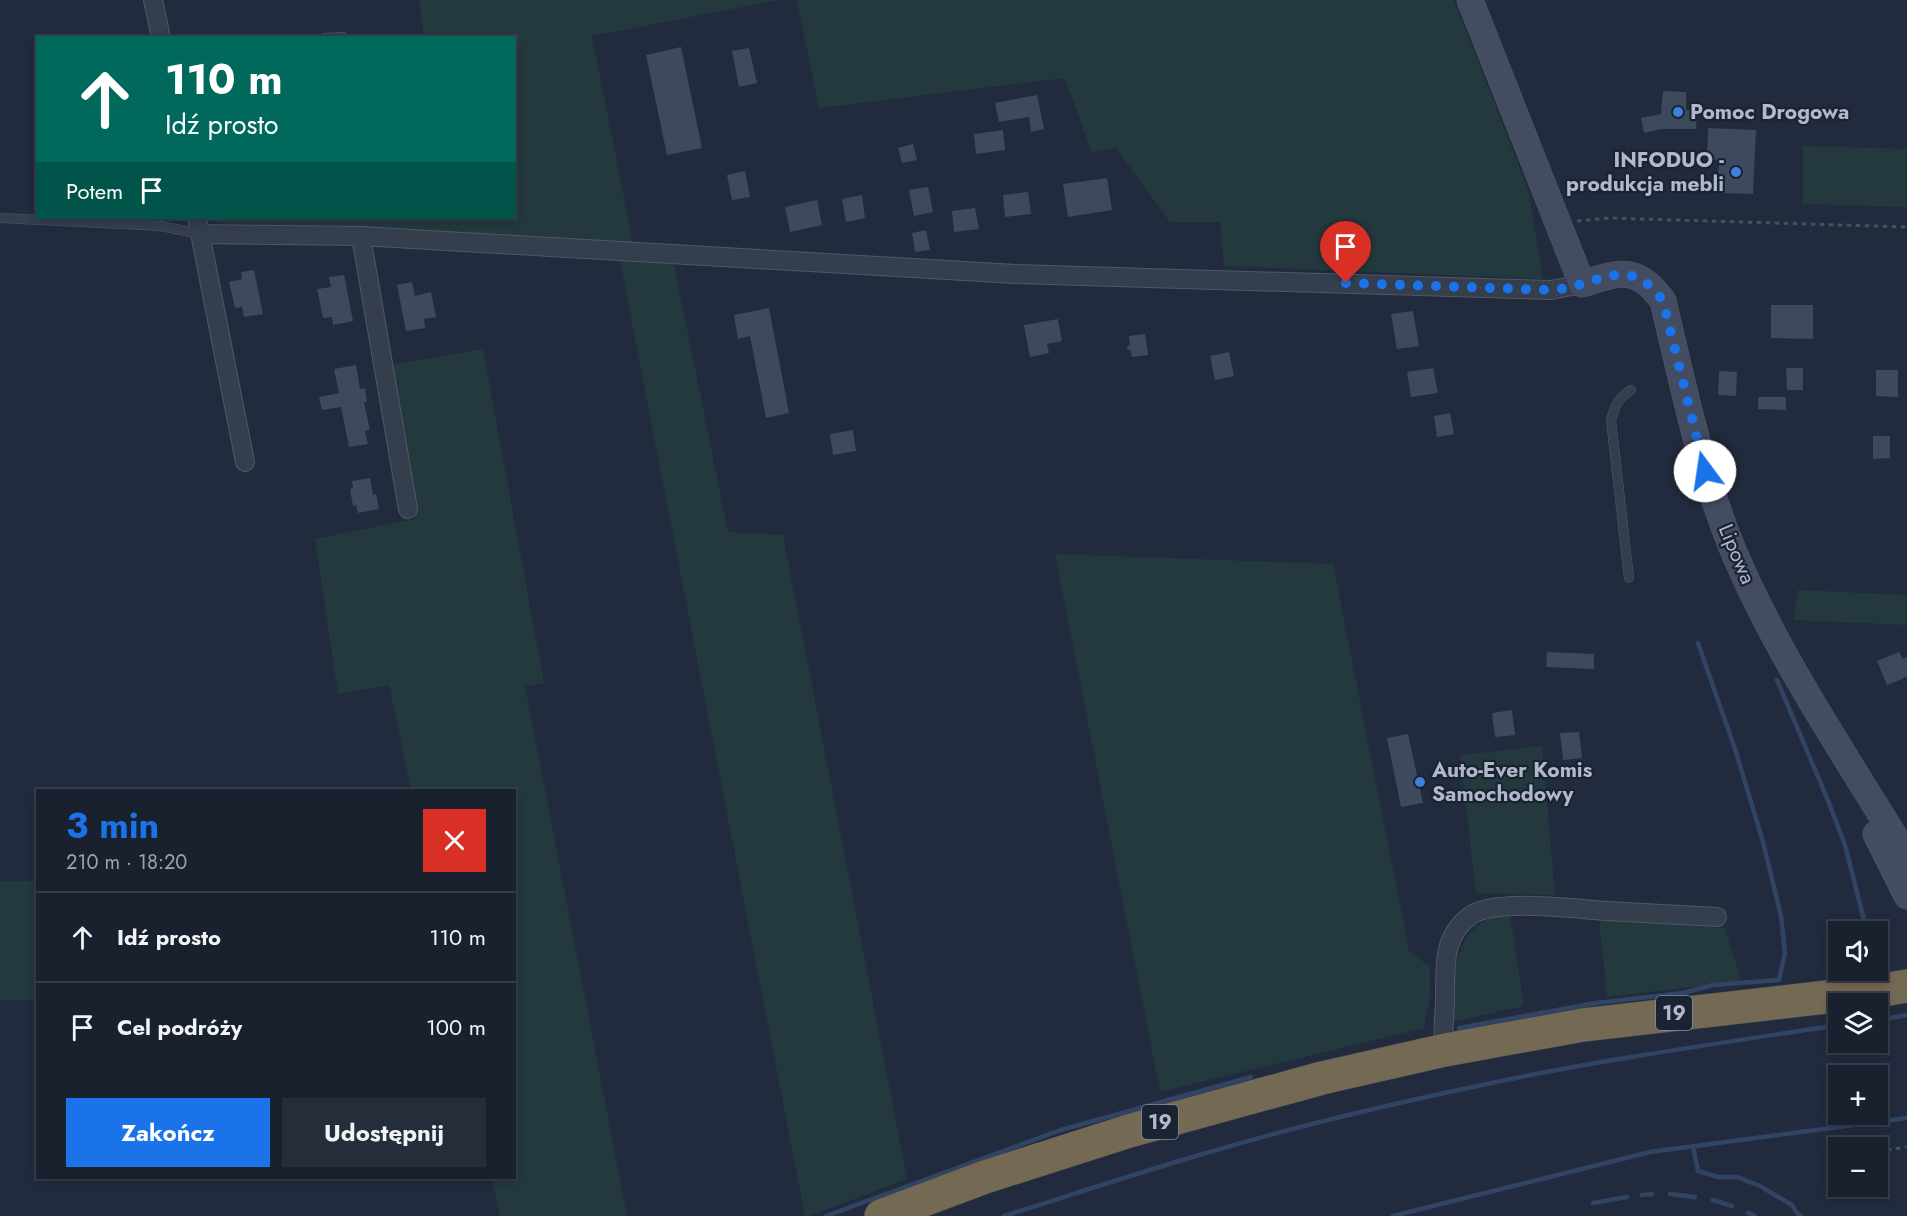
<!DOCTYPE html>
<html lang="pl">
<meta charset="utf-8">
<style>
body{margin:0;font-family:Jost,sans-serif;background:#262d3a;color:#f1f3f6;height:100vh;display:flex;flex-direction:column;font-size:22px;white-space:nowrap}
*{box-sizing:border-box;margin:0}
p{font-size:20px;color:#9fa3aa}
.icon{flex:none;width:33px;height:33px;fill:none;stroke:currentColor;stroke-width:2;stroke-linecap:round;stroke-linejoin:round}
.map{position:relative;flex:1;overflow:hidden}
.side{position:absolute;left:36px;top:789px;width:480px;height:390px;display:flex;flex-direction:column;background:#19202e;border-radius:0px;box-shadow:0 3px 9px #0003,0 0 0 2px #373e4a}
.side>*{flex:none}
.guide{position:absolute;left:36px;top:36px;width:480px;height:183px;border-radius:0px;box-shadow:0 3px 9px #0003,0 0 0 2px #373e4a;background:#00695c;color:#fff;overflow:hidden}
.buttons{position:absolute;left:1828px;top:921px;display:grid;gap:12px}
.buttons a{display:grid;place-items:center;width:60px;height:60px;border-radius:0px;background:#19202e;box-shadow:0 3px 9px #0003,0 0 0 2px #373e4a;font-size:30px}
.pin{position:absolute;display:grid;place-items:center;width:51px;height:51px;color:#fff;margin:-62px -26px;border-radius:50% 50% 50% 0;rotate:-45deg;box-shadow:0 0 6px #0007}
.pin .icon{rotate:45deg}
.me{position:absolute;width:66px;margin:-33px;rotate:346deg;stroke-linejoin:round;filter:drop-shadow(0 0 4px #0008)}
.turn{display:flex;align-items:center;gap:21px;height:126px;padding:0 30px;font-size:27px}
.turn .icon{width:78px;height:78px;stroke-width:2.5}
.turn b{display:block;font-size:42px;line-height:51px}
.then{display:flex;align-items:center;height:57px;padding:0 30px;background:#0003;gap:12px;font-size:22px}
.round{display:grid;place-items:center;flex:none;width:63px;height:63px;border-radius:0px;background:#262d3a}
.summary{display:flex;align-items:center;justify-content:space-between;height:102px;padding:0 30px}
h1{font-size:36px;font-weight:700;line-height:45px;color:#1a73e8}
.primary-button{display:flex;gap:12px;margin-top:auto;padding:12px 30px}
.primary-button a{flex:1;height:69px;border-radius:0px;background:#1a73e8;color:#fff;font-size:24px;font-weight:700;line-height:69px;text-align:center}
.primary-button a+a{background:#262d3a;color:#f1f3f6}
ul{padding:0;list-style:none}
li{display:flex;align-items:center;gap:18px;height:90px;padding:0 30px;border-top:2px solid #373e4a}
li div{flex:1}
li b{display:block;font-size:22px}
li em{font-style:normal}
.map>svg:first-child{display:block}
</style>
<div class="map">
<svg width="1907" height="1216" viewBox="0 0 1907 1216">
<rect width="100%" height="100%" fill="#212b3d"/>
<path fill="#23393e" d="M419 0H778L592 36 633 243 216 223 212 218H514V38L424 37Z
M797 0H1454L1528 189 1543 279 1224 266 1220 222H1170L1116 148 1092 153 1065 78 819 108Z
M1803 146 1907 149V207L1803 204Z
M619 256 674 264 728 532 783 535 907 1179 810 1216H805Z
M483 349 544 683 525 686 627 1216H500L492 1178H514V790H411L389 685 338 694 315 539 415 519 389 365Z
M1055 554 1333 564 1409 951 1430 967V997L1424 1028 1160 1092Z
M1798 590 1907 595V625L1793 620Z
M1542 746 1555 895 1476 893 1460 755Z
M0 881H37V1000H0Z
M1510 914 1524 1006 1452 1022C1454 986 1450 934 1491 918 1497 915 1504 915 1510 914Z
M1599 919 1725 928 1741 981 1607 997Z"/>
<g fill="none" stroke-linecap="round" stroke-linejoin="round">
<path stroke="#324464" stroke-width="4.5" d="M1777 680 1827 798 1845 845 1867 932
M1878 1020 1907 1015
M1459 1028 1596 1003 1683 993 1713 985 1779 980 1785 953 1781 916 1763 842 1736 752 1698 643
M1693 1146 1698 1171 1718 1177H1737L1760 1186 1792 1205 1796 1212 1801 1216
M1670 1194 1695 1197
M1642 1195 1652 1194
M1713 1200 1732 1206
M1593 1203 1627 1197
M1748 1213 1755 1216
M826 1216 1061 1130 1251 1077
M1004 1216C1065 1197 1125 1177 1186 1159 1278 1131 1373 1108 1468 1088 1590 1061 1715 1044 1839 1025
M1393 1216 1650 1152 1907 1118"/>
</g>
<path fill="#3d495d" d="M681 47 702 148 667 155 646 55Z
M749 48 757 83 739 87 732 51Z
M1663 91 1686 92V110L1695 111 1697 113 1696 129H1661L1644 133 1641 118 1661 114Z
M1037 95 1044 129 1031 132 1029 117 999 122 995 103Z
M1708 128 1756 130 1753 194 1717 193 1719 160 1707 159Z
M1003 130 1005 150 976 154 974 134Z
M913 144 917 160 902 163 898 148Z
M745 171 750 197 732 200 727 175Z
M1107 178 1112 210 1068 217 1063 184Z
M928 187 933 212 914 216 909 190Z
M1028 192 1031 214 1005 217 1003 195Z
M862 195 865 218 846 222 842 199Z
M817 200 822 225 790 232 785 207Z
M975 208 979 229 954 232 952 211Z
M926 230 930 250 915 252 912 233Z
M254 270 263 314 244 317 242 307 235 308 229 282 242 279 241 272Z
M344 275 353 321 333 325 332 317 323 318 317 289 331 287 329 277Z
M412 282 415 296 431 292 436 317 424 319 425 328 406 331 397 285Z
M1771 305H1813V339L1771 338Z
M769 308 789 413 766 418 750 336 738 339 734 315Z
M1413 311 1419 346 1397 349 1391 314Z
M1058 319 1062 341 1047 344 1049 353 1030 357 1024 325Z
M1145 334 1148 355 1132 357 1131 351 1126 348 1130 344 1129 336Z
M1229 352 1234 376 1215 380 1210 356Z
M356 365 360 389 365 388 367 402H364L370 430 365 431 368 444 349 447 341 407 322 410 319 397 339 393 334 369Z
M1433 368 1438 393 1411 397 1407 372Z
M1786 368H1803V390H1787Z
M1876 370H1898V397L1876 396Z
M1719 371 1737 372 1736 396 1718 395Z
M1758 397H1786V410L1758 409Z
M1450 413 1454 434 1437 437 1434 416Z
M853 430 856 451 833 455 830 434Z
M1873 436H1890V458L1873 459Z
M370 478 373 495 376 494 379 509 358 513 356 505 353 506 350 489 353 488 352 481Z
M1547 652 1594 654V669L1546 667Z
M1899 652 1903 659 1907 657V677L1887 685 1877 661Z
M1512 710 1515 735 1495 737 1492 713Z
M1579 732 1582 758 1563 760 1560 733Z
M1408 734 1423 803 1401 807 1387 738Z"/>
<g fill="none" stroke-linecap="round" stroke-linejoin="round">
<defs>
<path id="lane" d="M324 38 343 37
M0 218 161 226 200 234
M1629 578 1611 420C1615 406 1618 398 1631 390"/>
<path id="street" d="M153 0 161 38
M197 218 245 462
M200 234 361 236 1016 274 1551 290 1582 284
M361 236 408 509
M1445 1050C1442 1034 1444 1020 1445 1004 1446 972 1440 938 1470 916 1495 898 1575 909 1607 911 1643 913 1680 915 1717 917"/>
<path id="secondary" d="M1470 0 1582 284C1620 272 1637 265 1663 301 1683 384 1700 470 1733 550 1779 659 1846 756 1907 857
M1876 834 1907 896"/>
<path id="highway" d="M881 1216 985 1177 1129 1131 1322 1078 1445 1050 1583 1025 1870 992 1907 986"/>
</defs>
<use href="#lane" stroke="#505868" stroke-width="10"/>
<use href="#street" stroke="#505868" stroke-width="20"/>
<use href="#secondary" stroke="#505868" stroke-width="27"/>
<use href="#highway" stroke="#404858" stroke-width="34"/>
<path stroke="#3e5559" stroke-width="3" stroke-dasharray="4.5 4.5" stroke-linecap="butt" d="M1577 221 1609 218 1907 227
M1887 1150 1906 1147"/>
<use href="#lane" stroke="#353e4d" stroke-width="9"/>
<use href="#street" stroke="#353e4d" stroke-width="18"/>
<use href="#secondary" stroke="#434c61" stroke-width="26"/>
<use href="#highway" stroke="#746952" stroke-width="33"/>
</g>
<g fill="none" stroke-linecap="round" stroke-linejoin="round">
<path stroke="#1a73e8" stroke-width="10" stroke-dasharray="0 18" d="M1346 283 1551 290C1599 287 1627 251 1663 301L1705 471"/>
</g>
<g fill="#3f7fe0" stroke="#1a2332" stroke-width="2">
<circle cx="1678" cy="112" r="6"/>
<circle cx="1736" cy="172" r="6"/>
<circle cx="1420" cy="782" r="6"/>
</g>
<g text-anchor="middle" stroke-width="4.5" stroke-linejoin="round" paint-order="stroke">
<g fill="#1a2332" stroke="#848b9c" stroke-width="1.5">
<rect x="1656" y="996" width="36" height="34" rx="4.5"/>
<rect x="1142" y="1105" width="36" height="34" rx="4.5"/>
</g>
<g font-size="20" font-weight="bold" fill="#b1b8c9">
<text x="1674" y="1020">19</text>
<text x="1160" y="1129">19</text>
</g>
<g font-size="21" font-weight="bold" fill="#b1b8c9" stroke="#1a2332" text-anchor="start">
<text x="1690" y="119">Pomoc Drogowa</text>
<text x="1724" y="167" text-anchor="end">INFODUO -<tspan x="1724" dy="24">produkcja mebli</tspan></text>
<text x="1432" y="777">Auto-Ever Komis<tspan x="1432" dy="24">Samochodowy</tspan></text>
</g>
<g font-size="21" fill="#b1b8c9" stroke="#1a2332">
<text transform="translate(1737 554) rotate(67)" y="7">Lipowa</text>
</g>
</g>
</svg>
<div class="buttons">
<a><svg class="icon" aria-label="sound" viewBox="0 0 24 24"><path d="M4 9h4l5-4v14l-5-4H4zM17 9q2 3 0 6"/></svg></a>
<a><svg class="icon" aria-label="layers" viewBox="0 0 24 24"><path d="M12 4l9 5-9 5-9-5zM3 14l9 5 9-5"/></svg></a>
<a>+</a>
<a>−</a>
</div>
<div class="pin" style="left:1346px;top:283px;background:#d93025"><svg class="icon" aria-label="arrive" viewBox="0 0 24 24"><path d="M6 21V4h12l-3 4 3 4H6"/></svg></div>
<svg class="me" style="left:1705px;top:471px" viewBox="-20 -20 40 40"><circle r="19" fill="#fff"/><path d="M0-13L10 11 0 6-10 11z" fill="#1a73e8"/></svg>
<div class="guide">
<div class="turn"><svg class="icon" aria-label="ahead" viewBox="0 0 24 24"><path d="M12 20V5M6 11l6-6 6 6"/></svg><div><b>110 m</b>Idź prosto</div></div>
<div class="then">Potem<svg class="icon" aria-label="arrive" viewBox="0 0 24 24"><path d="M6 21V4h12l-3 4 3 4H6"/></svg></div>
</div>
<section class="side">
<div class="summary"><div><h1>3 min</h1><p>210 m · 18:20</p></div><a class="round" style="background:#d93025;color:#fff"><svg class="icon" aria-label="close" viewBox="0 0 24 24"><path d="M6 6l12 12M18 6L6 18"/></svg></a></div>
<ul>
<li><svg class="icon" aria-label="ahead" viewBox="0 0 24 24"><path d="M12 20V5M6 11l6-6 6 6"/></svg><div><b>Idź prosto</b></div><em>110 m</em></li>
<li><svg class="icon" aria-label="arrive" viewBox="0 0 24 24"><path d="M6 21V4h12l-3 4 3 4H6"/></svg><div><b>Cel podróży</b></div><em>100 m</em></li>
</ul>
<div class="primary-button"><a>Zakończ</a><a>Udostępnij</a></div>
</section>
</div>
